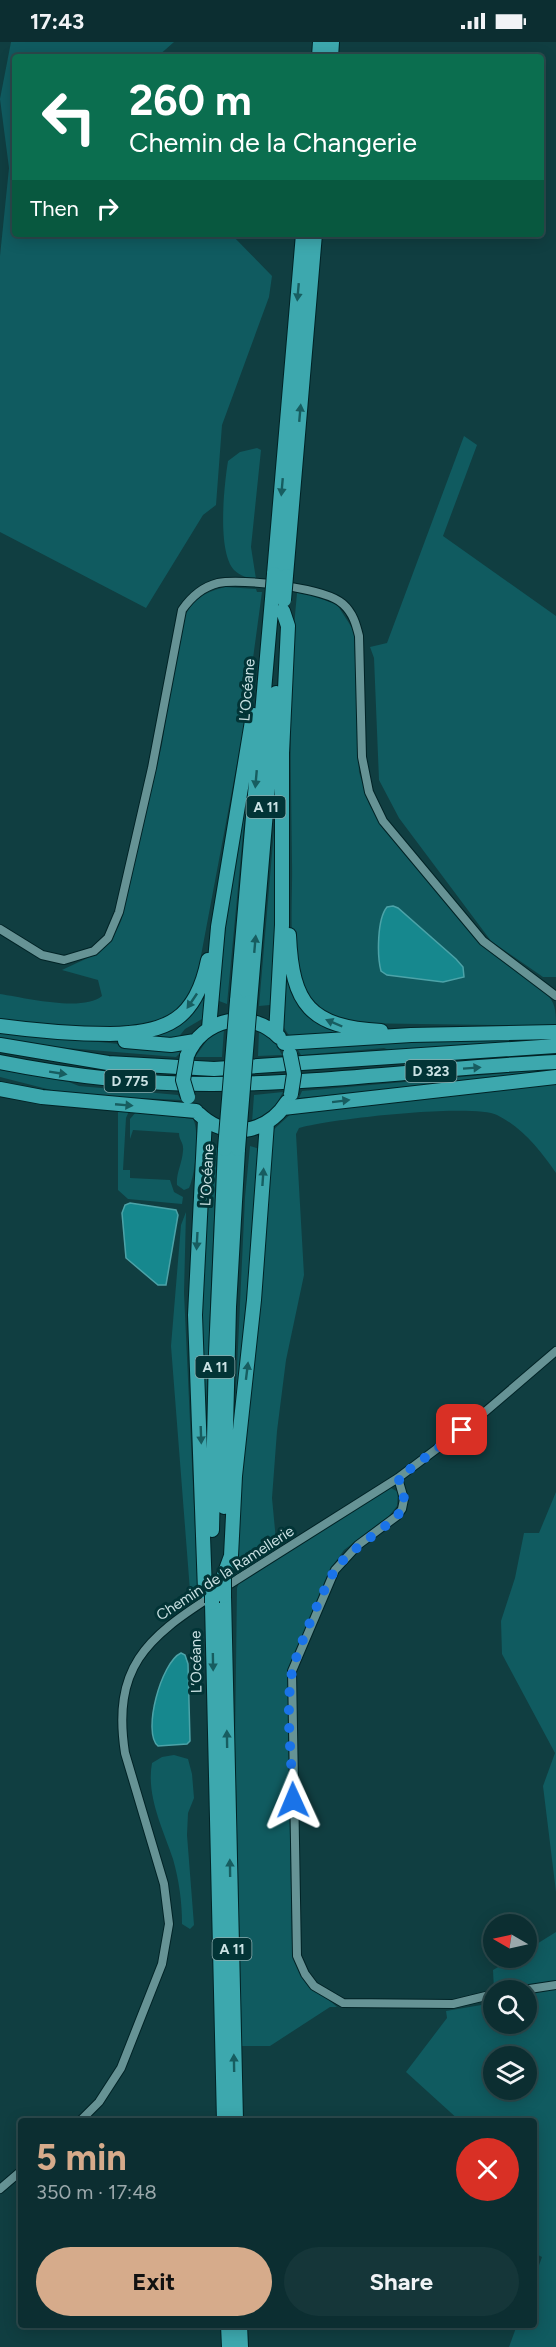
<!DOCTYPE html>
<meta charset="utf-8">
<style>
body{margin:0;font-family:Figtree,sans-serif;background:#153639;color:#f1f3f6;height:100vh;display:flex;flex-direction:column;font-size:22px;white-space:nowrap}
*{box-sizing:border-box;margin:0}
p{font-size:20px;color:#9aa8ab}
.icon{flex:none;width:33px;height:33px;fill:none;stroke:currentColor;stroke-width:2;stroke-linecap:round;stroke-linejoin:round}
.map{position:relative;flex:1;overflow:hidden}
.sheet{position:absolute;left:18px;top:2076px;width:519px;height:210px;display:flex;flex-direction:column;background:#0c2e31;border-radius:6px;box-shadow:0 3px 15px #0003,0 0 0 2px #2c4a4d}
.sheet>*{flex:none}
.hud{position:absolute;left:12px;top:12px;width:532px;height:183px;border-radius:6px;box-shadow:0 3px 15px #0003,0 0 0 2px #2c4a4d;background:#0b6e4f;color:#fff;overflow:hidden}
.needle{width:39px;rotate:279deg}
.controls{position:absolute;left:483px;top:1872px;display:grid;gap:12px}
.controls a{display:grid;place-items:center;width:54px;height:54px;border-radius:50%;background:#0c2e31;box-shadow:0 3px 15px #0003,0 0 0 2px #2c4a4d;font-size:30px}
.pin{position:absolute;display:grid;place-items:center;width:51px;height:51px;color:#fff;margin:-26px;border-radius:12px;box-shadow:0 3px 9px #0006}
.me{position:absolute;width:66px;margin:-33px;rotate:359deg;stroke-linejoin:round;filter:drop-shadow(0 0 4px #0008)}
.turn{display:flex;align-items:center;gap:21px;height:126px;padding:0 18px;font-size:27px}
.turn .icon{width:78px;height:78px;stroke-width:2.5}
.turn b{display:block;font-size:42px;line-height:51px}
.then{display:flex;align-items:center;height:57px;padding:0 18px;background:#0003;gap:12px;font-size:22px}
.round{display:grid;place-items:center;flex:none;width:63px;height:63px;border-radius:32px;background:#153639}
.overview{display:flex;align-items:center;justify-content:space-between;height:102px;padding:0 18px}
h1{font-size:36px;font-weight:700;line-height:45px;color:#d6ab8b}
.cta{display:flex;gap:12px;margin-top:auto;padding:12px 18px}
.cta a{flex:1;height:69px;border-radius:36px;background:#d6ab8b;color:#111;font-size:24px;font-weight:700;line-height:69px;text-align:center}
.cta a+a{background:#153639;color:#f1f3f6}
.status{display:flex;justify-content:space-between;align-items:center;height:42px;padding:0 30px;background:#0c2e31;direction:ltr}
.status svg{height:16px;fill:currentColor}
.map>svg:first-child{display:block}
</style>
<div class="status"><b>17:43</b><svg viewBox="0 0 49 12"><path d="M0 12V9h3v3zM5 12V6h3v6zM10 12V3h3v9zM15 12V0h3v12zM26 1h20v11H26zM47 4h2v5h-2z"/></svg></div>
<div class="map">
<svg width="556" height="2305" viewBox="0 0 556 2305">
<rect width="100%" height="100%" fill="#103e41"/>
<path fill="#105b60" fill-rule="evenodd" d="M11 0H174L157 15H15V192H231L272 234 269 255 222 383 216 463 203 473 146 566 0 490V214L9 126 0 57Z
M464 394 477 403 443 494 556 574V935H543L491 899 399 776 379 738 374 616 370 605 387 601Z
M257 406 261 408 251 505 256 537C248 536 240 534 234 528 217 509 224 444 228 419L240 410Z
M225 545 256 547 257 550H262L243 690 197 935C191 949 184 968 169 975 137 991 37 983 0 977V952C26 956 83 970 102 954L98 938 62 928C91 914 106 911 121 879L162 702 180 586C188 562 200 551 225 545Z
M303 550 327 556 338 564 354 589 359 730 369 762 382 785 477 898C494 914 545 943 553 961 556 968 556 976 556 984L350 981C329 974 310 965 301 944 287 909 293 857 292 821 291 730 288 641 297 551Z
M248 739 227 962 219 959C224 884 235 812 248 739Z
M278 741 275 929 270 963 259 964Z
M285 921 293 948 344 989 343 993 290 994C275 978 284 965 286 945 287 937 284 929 285 921Z
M207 947 202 977 185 987 177 997 150 996Z
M224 987 222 1015H195L208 997Z
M259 989 275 999 282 1013 258 1014Z
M0 990 179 1008 180 1011 176 1015 55 1005 0 996Z
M553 993V997L389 1008 384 1006 301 1013 298 1008 379 998Z
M554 1027V1031L299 1056 302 1049Z
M0 1028 69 1040 79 1044 178 1053 181 1058 96 1054 55 1049 0 1035Z
M556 1042V1131C540 1108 523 1086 497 1073 473 1061 328 1077 299 1086L296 1092 304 1233 286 1318 277 1389 272 1456 277 1509 237 1533 240 1447 272 1089 294 1069Z
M283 1050 275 1065 252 1080 254 1053Z
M118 1069H129L126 1076 123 1128H130V1136L170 1138 174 1150 183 1155 182 1162 128 1157 118 1148Z
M136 1070 193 1077C200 1088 195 1135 189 1146L184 1148 177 1143C176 1131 182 1122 183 1109 184 1100 179 1099 179 1091L133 1088 130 1097V1077Z
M215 1101 214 1105 217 1106 205 1386 200 1306 208 1102Z
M250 1104 260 1107 234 1390 245 1155Z
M186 1170 184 1251 198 1551 194 1555 190 1549 171 1304 181 1183Z
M391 1446 398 1450 397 1464 389 1474 344 1508 329 1529 290 1626 288 1683 292 1902C302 1941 309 1940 337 1965H330L270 2004H242L235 1699 237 1546 239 1541Z
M556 1450V1850L543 1744 555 1711 502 1612 501 1579 515 1536 524 1491H539Z
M174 1713 188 1717 192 1732 194 1756 188 1771 187 1793 194 1883 190 1887 182 1882C182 1860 179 1838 173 1817 163 1787 146 1754 152 1721L162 1715Z
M556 1890V2305H509L517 2283H534V2237L542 2215 534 2211V2079H460L406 2030 447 1976 446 1969 493 1961 494 1982H526V1948H494L493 1928 514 1916H526L527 1908ZM494 2014H526V2048H494Z"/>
<path fill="#16888e" stroke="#4ca3a8" stroke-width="1.5" d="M393 864 398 866 456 917 463 925 464 935 443 940 387 933 381 929C377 914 377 877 387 865Z
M130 1161 176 1168 178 1173 166 1243H158L126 1216 122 1171 125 1163Z
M181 1611 185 1613 188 1622 190 1699 187 1702 158 1704C142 1691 161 1620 181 1611Z"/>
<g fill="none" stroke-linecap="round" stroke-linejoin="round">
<defs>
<path id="street" d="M0 887 42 913 64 918 94 909 108 896 119 870 152 726 182 568C191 555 202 545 218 541 242 536 326 546 343 562 353 571 356 582 359 594L362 715 369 750 383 779 483 899 556 954
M398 1436 404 1457 402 1467 397 1474 358 1503 335 1528 292 1629 297 1914 305 1932 314 1944 343 1961 453 1962 494 1952
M222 1547 398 1436 479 1375 556 1309
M523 1948 556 1943
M80 2079 99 2060 121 2026 162 1922 169 1882 164 1842 125 1711C112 1626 146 1596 212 1554
M0 2147 21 2129"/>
<path id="highway" d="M319 15 320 0
M331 15 332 0
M274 532 303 192
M286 534 315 192
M289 893C292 963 310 985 381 989
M237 959 272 557
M250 960 276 651
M0 984C37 989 73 992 110 992 167 991 196 978 208 918
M209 986 218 885 253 673
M276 992 282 883V711L288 584 283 569
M125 999 171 1003 195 999
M284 1001 411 993 556 990
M0 1003 108 1021 214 1027 556 1004
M187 1014C202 976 250 966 279 995
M0 1020C70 1034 140 1042 212 1042 327 1042 441 1025 556 1020
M0 1047 42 1055 196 1069
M283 1066 556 1035
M199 1072C226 1098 267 1092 287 1060
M205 1077 195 1273 205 1549
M224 1465 229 1265 238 1107
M212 1488 216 1311 225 1107
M224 1533 231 1514 235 1434 254 1258 267 1081
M224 1554 236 2079
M212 1561 224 2079
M228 2283 229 2305
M240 2283 241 2305"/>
</defs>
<use href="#street" stroke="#012326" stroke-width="10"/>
<use href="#highway" stroke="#012326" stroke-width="16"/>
<use href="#street" stroke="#669395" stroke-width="8"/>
<use href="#highway" stroke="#3da8ae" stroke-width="14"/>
<defs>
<path id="highway-bridge" d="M272 557 274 532
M284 558 286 534
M290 1012 294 1032 291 1052
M187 1014 183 1038 188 1055
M225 1107 237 959
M238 1107 250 960
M224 1536V1554
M212 1544V1561"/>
</defs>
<use href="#highway-bridge" stroke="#012326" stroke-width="16" stroke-linecap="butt"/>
<use href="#highway-bridge" stroke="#3da8ae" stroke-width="14"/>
</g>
<defs><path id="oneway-solid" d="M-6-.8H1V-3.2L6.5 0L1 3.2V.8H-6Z" transform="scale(1.5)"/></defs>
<g fill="#175d60">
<use href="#oneway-solid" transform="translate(298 250) rotate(95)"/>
<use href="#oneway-solid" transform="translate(300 371) rotate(-85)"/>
<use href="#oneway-solid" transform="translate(282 445) rotate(95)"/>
<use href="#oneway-solid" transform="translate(256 737) rotate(95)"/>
<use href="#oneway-solid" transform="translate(255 902) rotate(-85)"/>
<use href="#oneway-solid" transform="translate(192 959) rotate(124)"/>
<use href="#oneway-solid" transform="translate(334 981) rotate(-157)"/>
<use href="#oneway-solid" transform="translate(472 1026) rotate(-4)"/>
<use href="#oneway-solid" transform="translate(58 1031) rotate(9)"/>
<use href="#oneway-solid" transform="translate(341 1059) rotate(-7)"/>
<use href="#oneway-solid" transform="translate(124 1063) rotate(5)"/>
<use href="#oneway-solid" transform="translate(263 1135) rotate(-86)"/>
<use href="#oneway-solid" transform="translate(197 1199) rotate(93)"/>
<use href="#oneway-solid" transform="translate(247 1329) rotate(-83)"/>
<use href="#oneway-solid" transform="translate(201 1393) rotate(88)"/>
<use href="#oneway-solid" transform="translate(213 1620) rotate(89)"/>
<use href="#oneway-solid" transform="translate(227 1697) rotate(-91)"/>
<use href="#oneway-solid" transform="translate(230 1826) rotate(-91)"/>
<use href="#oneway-solid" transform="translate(234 2021) rotate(-91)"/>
</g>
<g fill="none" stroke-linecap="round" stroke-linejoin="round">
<path stroke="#1a73e8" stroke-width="10" stroke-dasharray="0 18" d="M293 1758C292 1718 285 1668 292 1630 296 1611 324 1545 335 1528 348 1507 396 1481 402 1467 406 1458 403 1445 398 1436L462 1388"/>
</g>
<g text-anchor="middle" stroke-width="6" stroke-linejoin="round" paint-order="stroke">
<g fill="#023436" stroke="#8faeb0" stroke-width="1.5">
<rect x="246.5" y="754" width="39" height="22" rx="4.5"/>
<rect x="405.5" y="1018" width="51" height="22" rx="4.5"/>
<rect x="104.5" y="1028" width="51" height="22" rx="4.5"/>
<rect x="195.5" y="1314" width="39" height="22" rx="4.5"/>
<rect x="212.5" y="1896" width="39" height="22" rx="4.5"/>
</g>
<g font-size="14" font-weight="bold" fill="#cbe2e4">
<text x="266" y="770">A 11</text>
<text x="431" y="1034">D 323</text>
<text x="130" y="1044">D 775</text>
<text x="215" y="1330">A 11</text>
<text x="232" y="1912">A 11</text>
</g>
<g font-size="15" fill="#cbe2e4" stroke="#023436">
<text transform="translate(247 648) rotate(-85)" y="5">L’Océane</text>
<text transform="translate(207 1133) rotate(-87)" y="5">L’Océane</text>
<text transform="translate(225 1531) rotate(-33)" y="5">Chemin de la Ramellerie</text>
<text transform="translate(196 1620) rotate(-91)" y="5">L’Océane</text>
</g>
</g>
</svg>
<div class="controls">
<a><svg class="needle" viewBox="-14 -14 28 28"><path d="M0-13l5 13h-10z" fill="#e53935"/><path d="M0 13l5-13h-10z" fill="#9aa8ab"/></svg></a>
<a><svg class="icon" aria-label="search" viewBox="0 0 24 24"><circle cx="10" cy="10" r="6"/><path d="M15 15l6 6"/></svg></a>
<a><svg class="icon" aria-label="layers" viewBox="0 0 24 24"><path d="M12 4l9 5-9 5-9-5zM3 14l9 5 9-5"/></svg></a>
</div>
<div class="pin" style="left:462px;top:1388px;background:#d93025"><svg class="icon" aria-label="arrive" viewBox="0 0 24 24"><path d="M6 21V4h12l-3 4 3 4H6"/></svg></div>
<svg class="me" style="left:293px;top:1758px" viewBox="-20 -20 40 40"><path d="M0-17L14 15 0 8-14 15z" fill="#1a73e8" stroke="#fff" stroke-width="4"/></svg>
<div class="hud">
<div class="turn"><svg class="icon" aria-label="left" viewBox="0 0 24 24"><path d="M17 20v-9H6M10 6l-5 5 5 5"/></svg><div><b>260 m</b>Chemin de la Changerie</div></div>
<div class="then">Then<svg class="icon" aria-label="right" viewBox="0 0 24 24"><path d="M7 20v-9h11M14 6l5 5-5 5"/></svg></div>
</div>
<section class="sheet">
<div class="overview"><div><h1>5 min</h1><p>350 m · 17:48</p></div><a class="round" style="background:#d93025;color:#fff"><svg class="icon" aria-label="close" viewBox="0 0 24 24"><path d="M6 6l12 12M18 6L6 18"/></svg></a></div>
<div class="cta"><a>Exit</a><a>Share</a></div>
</section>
</div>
